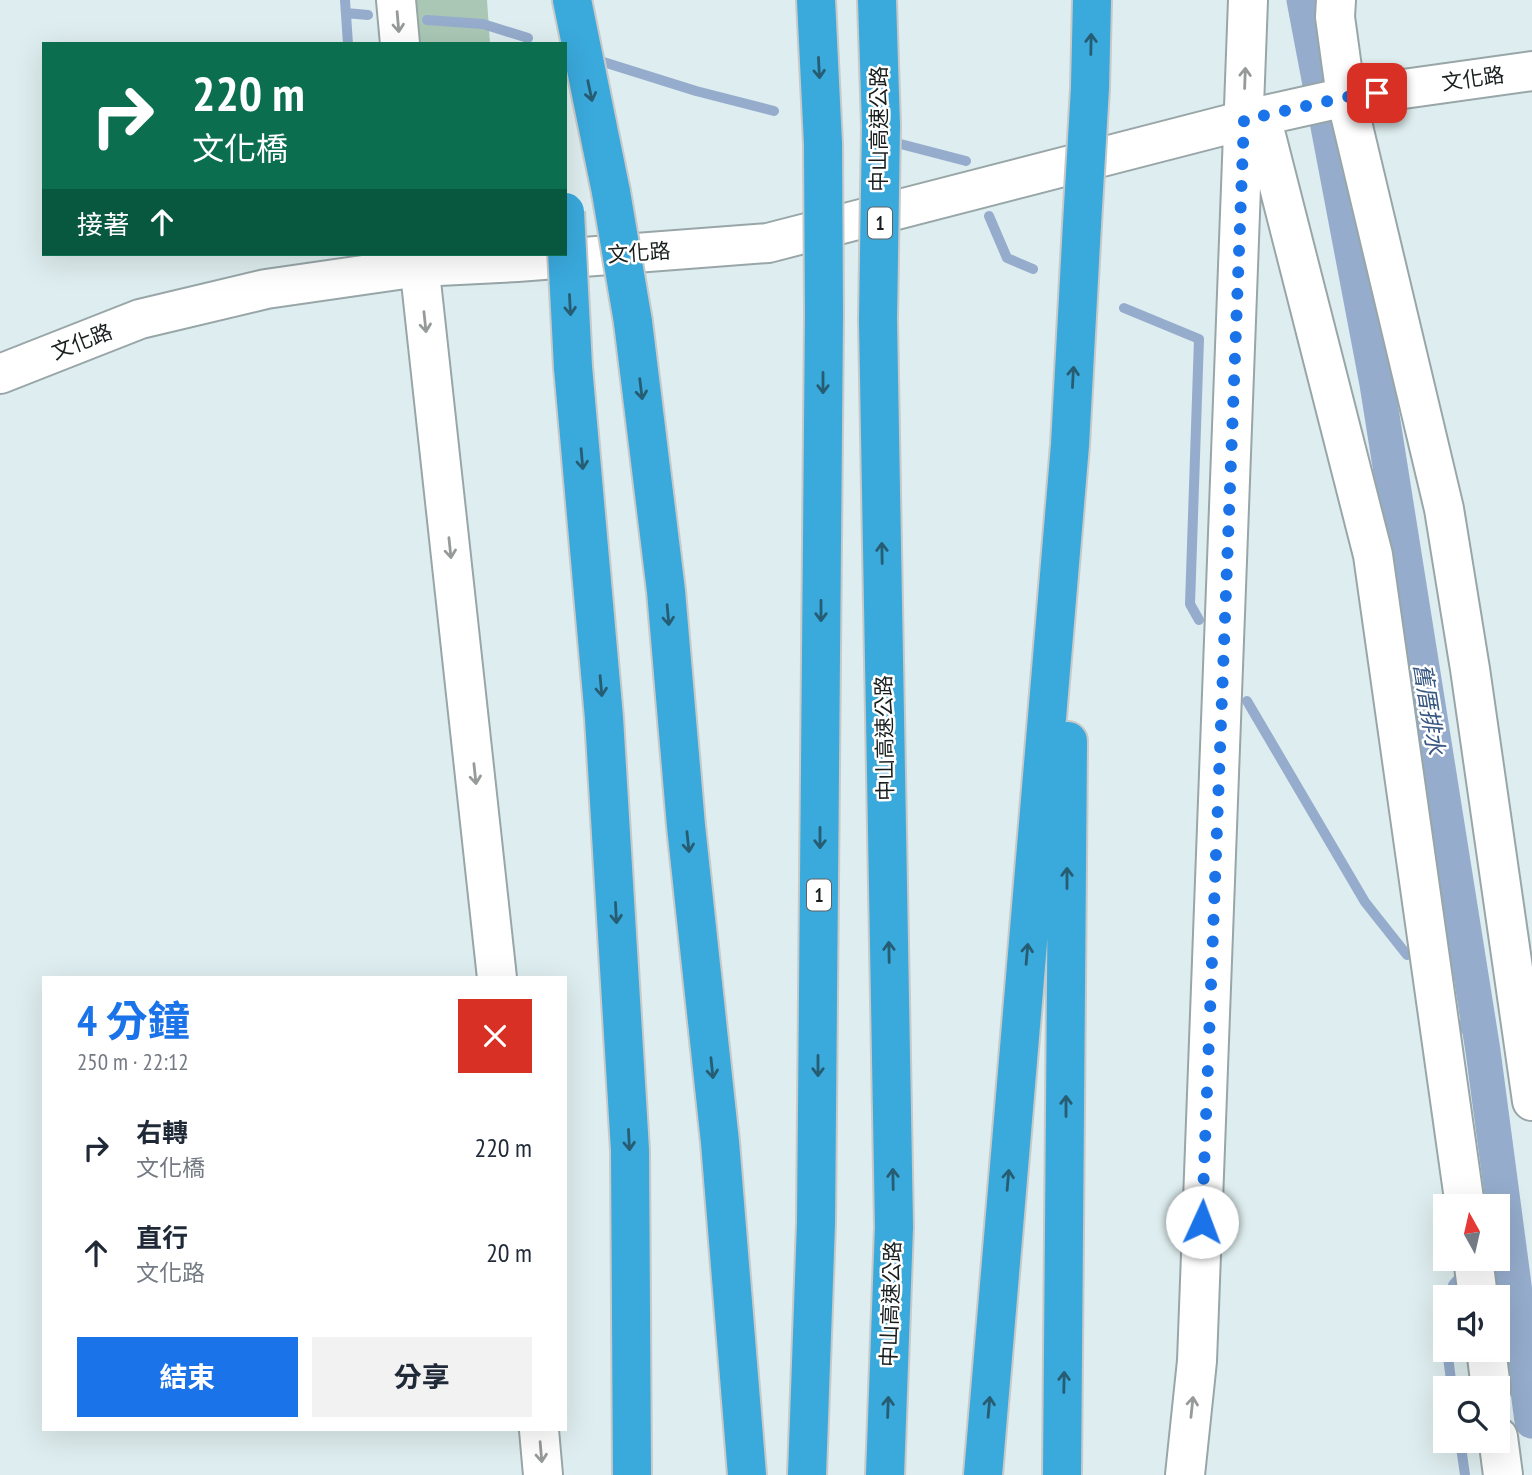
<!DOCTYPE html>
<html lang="zh-TW">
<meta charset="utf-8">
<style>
body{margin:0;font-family:"PT Sans Narrow","Noto Sans TC",sans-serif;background:#f2f2f3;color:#1f2937;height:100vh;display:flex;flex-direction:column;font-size:26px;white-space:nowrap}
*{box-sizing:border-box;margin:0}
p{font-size:23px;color:#747a83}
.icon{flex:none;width:38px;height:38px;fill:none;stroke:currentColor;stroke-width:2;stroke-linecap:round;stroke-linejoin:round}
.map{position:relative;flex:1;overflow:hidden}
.side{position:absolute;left:42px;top:976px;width:525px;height:455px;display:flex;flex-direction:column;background:#fff;border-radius:0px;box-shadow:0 7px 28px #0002}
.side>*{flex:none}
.top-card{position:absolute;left:42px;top:42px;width:525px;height:214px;border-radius:0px;box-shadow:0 7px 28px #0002;background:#0b6e4f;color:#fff;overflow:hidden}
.needle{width:46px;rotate:352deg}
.controls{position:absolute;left:1433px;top:1194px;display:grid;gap:14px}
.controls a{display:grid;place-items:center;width:77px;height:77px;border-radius:0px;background:#fff;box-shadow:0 7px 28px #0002;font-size:35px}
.pin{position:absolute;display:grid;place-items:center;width:60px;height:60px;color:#fff;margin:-30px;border-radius:14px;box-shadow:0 4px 10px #0006}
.me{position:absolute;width:77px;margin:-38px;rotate:2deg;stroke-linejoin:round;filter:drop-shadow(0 0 5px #0008)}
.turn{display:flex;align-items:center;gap:24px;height:147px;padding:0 35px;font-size:32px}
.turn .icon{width:91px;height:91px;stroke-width:2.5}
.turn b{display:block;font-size:49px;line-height:60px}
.then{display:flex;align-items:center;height:66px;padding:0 35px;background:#0003;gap:14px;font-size:26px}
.round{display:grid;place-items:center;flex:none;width:74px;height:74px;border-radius:0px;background:#f2f2f3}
.overview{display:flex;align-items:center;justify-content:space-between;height:119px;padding:0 35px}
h1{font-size:42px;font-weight:700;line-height:52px;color:#1a73e8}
.button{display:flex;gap:14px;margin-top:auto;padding:14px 35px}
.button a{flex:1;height:80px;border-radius:0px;background:#1a73e8;color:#fff;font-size:28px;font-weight:700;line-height:80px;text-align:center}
.button a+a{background:#f2f2f3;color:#1f2937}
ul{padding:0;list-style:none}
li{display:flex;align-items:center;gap:21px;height:105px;padding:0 35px}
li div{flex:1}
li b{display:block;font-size:26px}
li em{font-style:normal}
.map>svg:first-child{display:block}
</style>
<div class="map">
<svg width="1532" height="1475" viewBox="0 0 1532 1475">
<rect width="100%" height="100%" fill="#deedef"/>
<path fill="#aac7b5" d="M407 0H487L490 44H412Z"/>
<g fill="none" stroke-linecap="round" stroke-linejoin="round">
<path stroke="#95accc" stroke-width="10" d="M345 0 348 44
M346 13 368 15
M427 20 483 24 528 38
M597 60 696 91 774 111
M889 141 966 161
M989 216 1007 258 1033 269
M1124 308 1199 339 1190 604 1199 620
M1247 701 1365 902 1407 955
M1462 1025 1483 1051
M1498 1231 1506 1222
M1449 1297 1453 1285 1465 1271
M1446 1308 1443 1317 1446 1338
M1447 1349 1452 1388
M1460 1440 1465 1475"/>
<path stroke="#95accc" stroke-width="35" d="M1304 0 1377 384 1483 1051 1532 1421"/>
<defs>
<path id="minor" d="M396 0 400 44
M1336 0 1335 17 1346 97 1444 509 1470 669 1532 1101
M1261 116 1373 555 1465 1206
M418 254 497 978
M0 374 140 319 266 289 419 267 517 262 768 243 1261 116 1346 97 1532 71
M1473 1258 1478 1297
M1486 1349 1491 1388
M539 1430 543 1475
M1498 1437 1503 1475
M1185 1475 1197 1361 1248 0"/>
<path id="highway" d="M572 0 611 192
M816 0 823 144
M877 0 881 126
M1090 88 1092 0
M878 320 894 1227 885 1475
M633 322 666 591 686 826 720 1142 747 1475
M573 367 604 718 630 1150 632 1475
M807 1475 816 1223 824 315
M983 1475 1070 445 1082 224
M1062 1475 1068 741"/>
</defs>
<use href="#minor" stroke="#98a6a8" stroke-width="42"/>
<use href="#highway" stroke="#c8c9c9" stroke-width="42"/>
<use href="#minor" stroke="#fff" stroke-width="38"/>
<use href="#highway" stroke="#3aa9dc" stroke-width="38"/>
<defs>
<path id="highway-bridge" d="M823 144 824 315
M611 192 633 322
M565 212 573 367
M1082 224 1090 88
M878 320 881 126"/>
</defs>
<use href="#highway-bridge" stroke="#c8c9c9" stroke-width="42" stroke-linecap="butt"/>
<use href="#highway-bridge" stroke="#3aa9dc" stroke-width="38"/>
</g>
<defs><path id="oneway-shaft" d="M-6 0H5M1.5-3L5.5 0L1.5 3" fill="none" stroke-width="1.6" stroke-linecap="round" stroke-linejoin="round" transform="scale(1.75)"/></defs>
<g stroke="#979a9a">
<use href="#oneway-shaft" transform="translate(398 22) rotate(85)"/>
<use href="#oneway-shaft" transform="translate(1245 78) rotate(-88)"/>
<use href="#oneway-shaft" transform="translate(425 322) rotate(84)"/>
<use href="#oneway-shaft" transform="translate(450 548) rotate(84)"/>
<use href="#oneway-shaft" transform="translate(475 774) rotate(84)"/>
<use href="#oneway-shaft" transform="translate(1192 1407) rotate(-84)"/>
<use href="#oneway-shaft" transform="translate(541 1452) rotate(85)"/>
</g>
<g stroke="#275d73">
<use href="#oneway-shaft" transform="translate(1091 44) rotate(-89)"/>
<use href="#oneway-shaft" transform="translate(819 68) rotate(87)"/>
<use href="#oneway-shaft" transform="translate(590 91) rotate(78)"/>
<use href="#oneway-shaft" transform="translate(570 305) rotate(87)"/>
<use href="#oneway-shaft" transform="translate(1073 377) rotate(-87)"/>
<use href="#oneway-shaft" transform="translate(823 383) rotate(90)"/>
<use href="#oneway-shaft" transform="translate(641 389) rotate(83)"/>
<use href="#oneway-shaft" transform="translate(582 459) rotate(85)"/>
<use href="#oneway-shaft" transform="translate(882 553) rotate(-91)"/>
<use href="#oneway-shaft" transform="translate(821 611) rotate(90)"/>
<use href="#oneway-shaft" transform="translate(668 615) rotate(85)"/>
<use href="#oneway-shaft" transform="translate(601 686) rotate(85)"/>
<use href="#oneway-shaft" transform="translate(820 838) rotate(90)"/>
<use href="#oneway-shaft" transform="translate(688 842) rotate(84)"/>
<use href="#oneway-shaft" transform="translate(1067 878) rotate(-90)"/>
<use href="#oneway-shaft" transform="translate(616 913) rotate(87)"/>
<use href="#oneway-shaft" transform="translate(889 952) rotate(-91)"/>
<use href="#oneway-shaft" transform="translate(1027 954) rotate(-85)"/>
<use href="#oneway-shaft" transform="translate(818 1066) rotate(90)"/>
<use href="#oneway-shaft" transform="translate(712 1068) rotate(84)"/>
<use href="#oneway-shaft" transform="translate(1066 1106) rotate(-90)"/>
<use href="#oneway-shaft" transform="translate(629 1140) rotate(87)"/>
<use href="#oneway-shaft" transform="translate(893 1179) rotate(-91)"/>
<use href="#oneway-shaft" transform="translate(1008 1180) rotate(-85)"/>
<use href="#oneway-shaft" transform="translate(1064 1382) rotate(-89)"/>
<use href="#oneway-shaft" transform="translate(888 1407) rotate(-88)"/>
<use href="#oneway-shaft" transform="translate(989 1407) rotate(-85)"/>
</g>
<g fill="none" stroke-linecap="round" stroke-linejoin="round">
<path stroke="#1a73e8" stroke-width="12" stroke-dasharray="0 21.6" d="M1202 1222 1244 120 1346 97 1377 93"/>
</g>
<g text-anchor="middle" stroke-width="5" stroke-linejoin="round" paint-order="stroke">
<g fill="#fff" stroke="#5d6262" stroke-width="2">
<rect x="868" y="207.5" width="24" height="31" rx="5"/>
<rect x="807" y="879.5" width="24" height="31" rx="5"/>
</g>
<g font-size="19" font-weight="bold" fill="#181e1e">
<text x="880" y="230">1</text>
<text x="819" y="902">1</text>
</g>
<g font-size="21" fill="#181e1e" stroke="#fff">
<text transform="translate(1473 79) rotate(-8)" y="7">文化路</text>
<text transform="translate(879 129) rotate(-90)" y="7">中山高速公路</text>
<text transform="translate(639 253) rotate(-4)" y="7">文化路</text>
<text transform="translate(82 342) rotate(-21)" y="7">文化路</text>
<text transform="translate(885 738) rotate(-91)" y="7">中山高速公路</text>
<text transform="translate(891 1304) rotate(-88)" y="7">中山高速公路</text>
</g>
<g font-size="23" font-style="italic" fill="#365682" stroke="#fff">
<text transform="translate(1429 709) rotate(81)" y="8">舊厝排水</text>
</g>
</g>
</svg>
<div class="controls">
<a><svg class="needle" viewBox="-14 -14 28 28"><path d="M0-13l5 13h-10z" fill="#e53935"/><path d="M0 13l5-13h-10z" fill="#747a83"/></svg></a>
<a><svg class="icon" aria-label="sound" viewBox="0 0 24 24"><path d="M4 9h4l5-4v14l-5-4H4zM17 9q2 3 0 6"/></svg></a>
<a><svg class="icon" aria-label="search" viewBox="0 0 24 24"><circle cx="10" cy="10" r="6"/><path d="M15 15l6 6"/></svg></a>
</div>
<div class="pin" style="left:1377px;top:93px;background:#d93025"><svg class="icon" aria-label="arrive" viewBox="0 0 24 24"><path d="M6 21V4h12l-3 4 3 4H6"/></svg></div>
<svg class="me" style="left:1202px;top:1222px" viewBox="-20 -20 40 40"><circle r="19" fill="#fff"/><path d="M0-13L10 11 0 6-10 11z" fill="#1a73e8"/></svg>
<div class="top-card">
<div class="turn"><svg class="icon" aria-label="right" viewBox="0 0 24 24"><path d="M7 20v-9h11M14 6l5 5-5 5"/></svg><div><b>220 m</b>文化橋</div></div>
<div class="then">接著<svg class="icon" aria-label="ahead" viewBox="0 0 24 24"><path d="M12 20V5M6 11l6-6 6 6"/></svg></div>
</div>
<section class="side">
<div class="overview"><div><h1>4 分鐘</h1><p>250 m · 22:12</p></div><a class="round" style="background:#d93025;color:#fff"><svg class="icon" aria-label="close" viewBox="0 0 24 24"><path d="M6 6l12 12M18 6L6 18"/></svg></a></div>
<ul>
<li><svg class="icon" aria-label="right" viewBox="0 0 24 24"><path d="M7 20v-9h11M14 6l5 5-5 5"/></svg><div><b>右轉</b><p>文化橋</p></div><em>220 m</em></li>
<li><svg class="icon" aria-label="ahead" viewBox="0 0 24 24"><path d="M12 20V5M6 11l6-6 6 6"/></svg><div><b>直行</b><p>文化路</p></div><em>20 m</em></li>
</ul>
<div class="button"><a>結束</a><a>分享</a></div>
</section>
</div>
